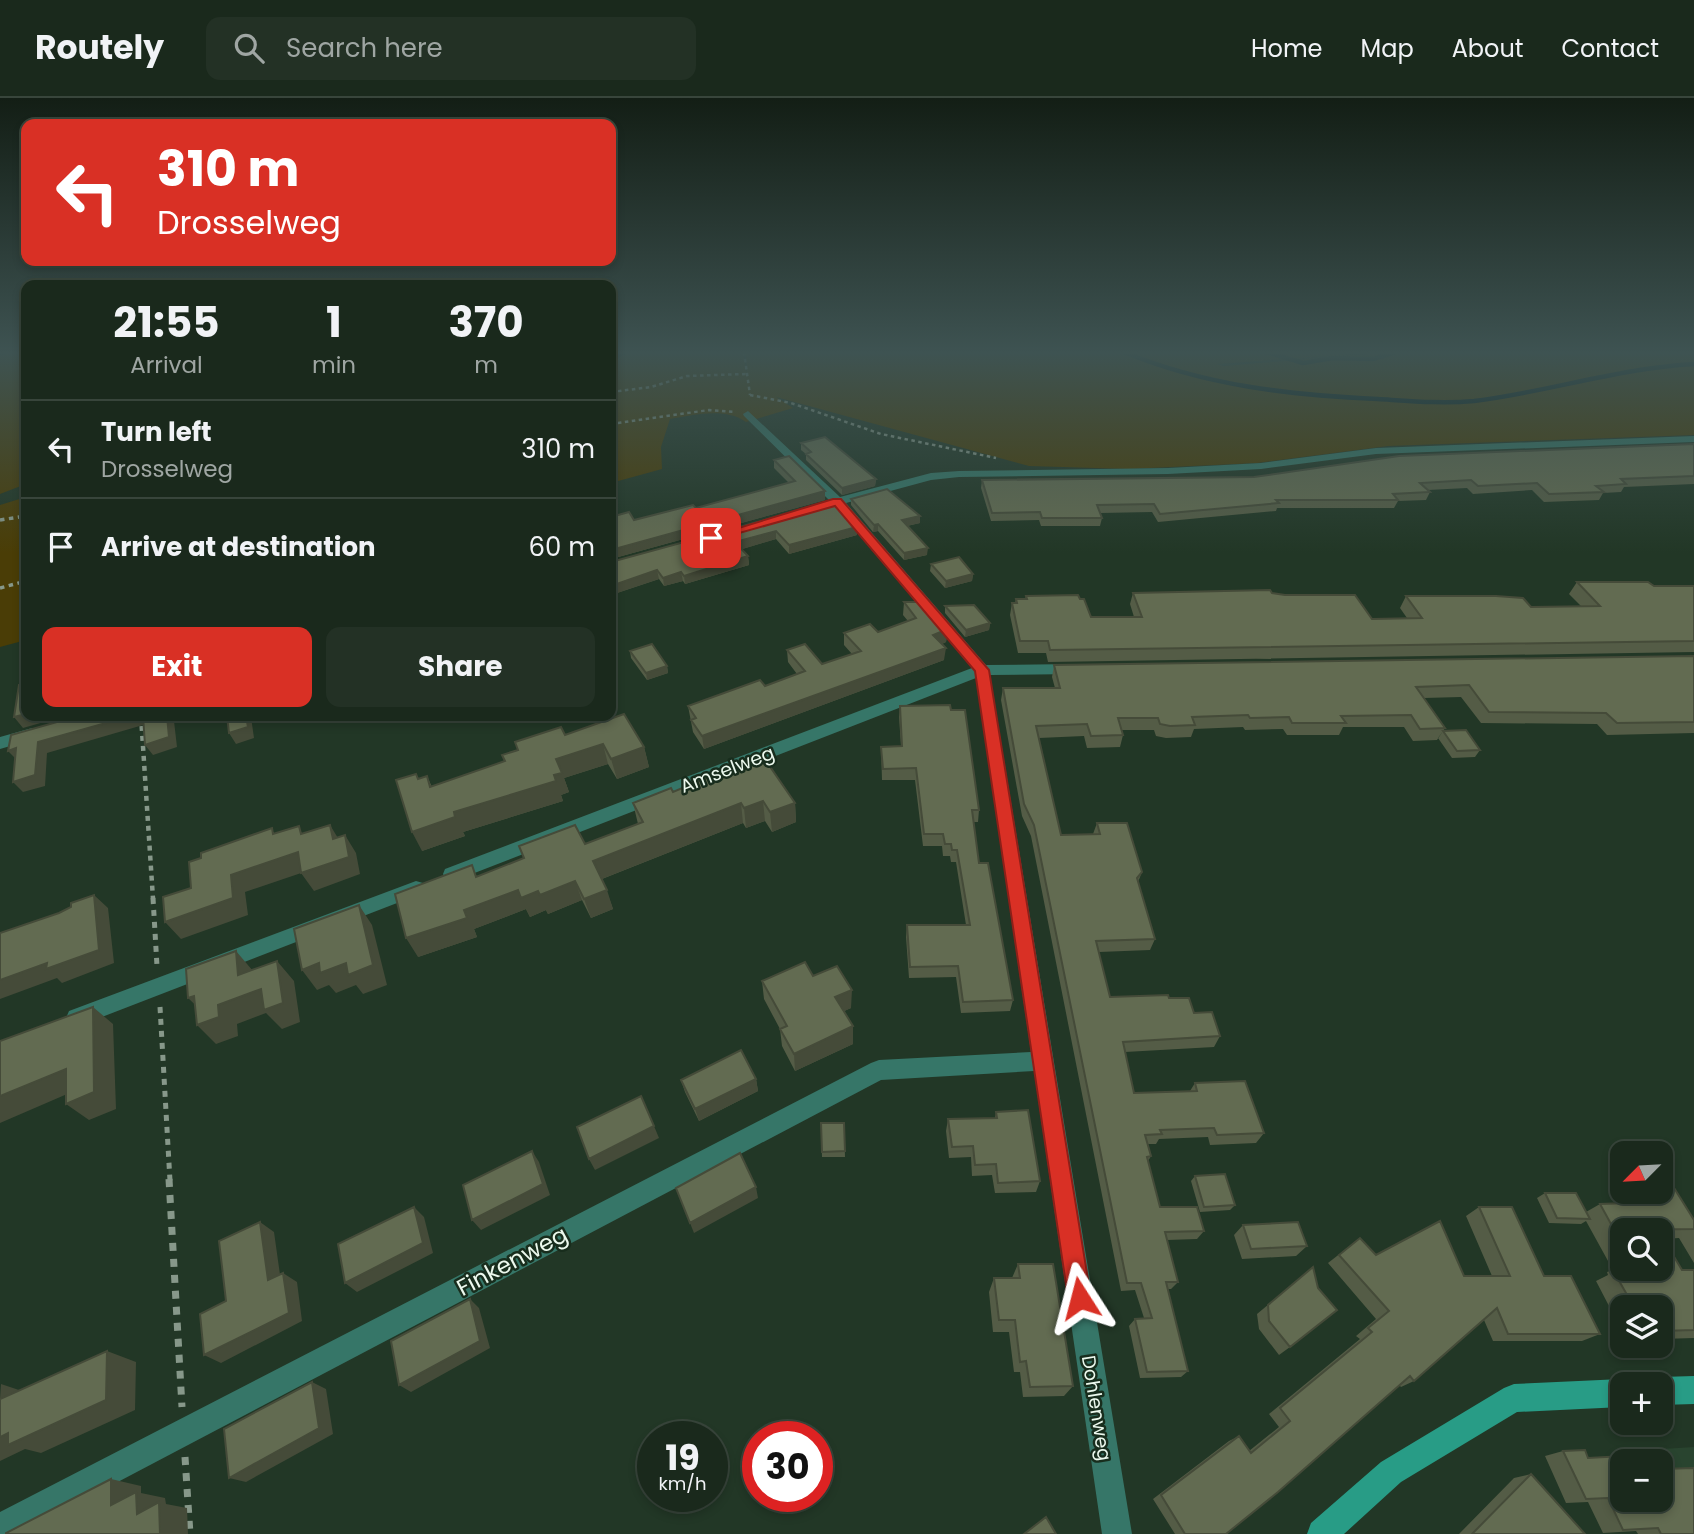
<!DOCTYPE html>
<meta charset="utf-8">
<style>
body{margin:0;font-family:Poppins,sans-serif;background:#233125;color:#f1f3f6;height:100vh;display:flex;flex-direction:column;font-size:26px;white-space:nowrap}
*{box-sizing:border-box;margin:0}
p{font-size:23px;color:#9fa6a3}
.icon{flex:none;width:38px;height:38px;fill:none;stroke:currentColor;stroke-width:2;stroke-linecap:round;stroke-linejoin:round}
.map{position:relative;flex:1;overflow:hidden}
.details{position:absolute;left:21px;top:182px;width:595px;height:441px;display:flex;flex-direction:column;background:#1a291c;border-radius:14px;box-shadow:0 4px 10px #0003,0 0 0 2px #38453b}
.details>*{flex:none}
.banner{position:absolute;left:21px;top:21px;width:595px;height:147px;border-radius:14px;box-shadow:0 4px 10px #0003,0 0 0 2px #38453b;background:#d93025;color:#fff;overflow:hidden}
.needle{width:46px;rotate:246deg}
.controls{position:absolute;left:1610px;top:1043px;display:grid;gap:14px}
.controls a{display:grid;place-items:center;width:63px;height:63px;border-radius:14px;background:#1a291c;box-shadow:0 4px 10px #0003,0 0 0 2px #38453b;font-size:35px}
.speed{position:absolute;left:637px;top:1323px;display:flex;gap:14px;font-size:35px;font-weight:700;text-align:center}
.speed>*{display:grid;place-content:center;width:91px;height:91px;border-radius:50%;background:#1a291c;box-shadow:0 4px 10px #0003,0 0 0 2px #38453b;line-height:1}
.speed small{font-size:18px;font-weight:400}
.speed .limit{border:10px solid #d22;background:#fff;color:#111}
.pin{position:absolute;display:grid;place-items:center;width:60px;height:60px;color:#fff;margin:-30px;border-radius:14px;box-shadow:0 4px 10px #0006}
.me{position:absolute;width:77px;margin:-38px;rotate:351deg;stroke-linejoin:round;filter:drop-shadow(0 0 5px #0008)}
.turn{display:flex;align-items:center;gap:24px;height:147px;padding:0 21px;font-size:32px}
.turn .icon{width:91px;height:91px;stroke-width:2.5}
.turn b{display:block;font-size:49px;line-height:60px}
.eta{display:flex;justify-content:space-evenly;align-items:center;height:119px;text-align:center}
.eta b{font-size:42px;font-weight:700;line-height:49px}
.primary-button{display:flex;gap:14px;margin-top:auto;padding:14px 21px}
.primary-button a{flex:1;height:80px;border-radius:14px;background:#d93025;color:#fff;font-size:28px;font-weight:700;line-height:80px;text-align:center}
.primary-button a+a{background:#233125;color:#f1f3f6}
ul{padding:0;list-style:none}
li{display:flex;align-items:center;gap:21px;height:98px;padding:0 21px;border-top:2px solid #38453b}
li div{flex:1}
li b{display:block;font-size:26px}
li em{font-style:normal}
header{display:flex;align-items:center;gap:42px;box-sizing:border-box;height:98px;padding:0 35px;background:#1a291c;border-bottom:2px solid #38453b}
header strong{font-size:33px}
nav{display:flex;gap:38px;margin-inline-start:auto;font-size:24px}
.search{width:490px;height:63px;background:#233125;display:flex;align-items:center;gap:18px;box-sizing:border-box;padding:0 24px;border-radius:14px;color:#9fa6a3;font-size:26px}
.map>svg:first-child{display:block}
</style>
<header>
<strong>Routely</strong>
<div class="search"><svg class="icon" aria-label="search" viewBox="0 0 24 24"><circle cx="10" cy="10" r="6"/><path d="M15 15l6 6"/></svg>Search here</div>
<nav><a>Home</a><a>Map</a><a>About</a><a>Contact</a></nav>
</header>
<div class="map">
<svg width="1694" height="1436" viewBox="0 0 1694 1436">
<rect width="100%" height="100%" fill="#223726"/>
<path fill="#29442f" d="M1694 1349V1436L1661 1402V1363H1635L1630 1353Z"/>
<path fill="#4a3d06" d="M10 254H26V386L0 396V258Z
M611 254H743L747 276 746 254H1380L1216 266 1224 268 1394 254H1694V337L1388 348 1257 365 1128 371 1029 368 776 299 793 310 746 324C725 309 694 317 670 321L661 349 662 371 611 385Z
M26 399V542L0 549V407Z"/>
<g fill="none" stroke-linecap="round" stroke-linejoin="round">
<path stroke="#001c1f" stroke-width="4.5" d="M1124 254C1206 288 1291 297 1378 301 1410 303 1442 306 1474 303 1548 294 1619 270 1694 266
M1267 254 1303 265 1333 260 1373 261 1395 254
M611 260 625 254"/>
<path stroke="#87988a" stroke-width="2.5" stroke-dasharray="3.5 3.5" stroke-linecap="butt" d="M744 254 750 297
M611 294 651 289 687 278 746 276
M750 297 791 305 881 336 996 360
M611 326 709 312 735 314"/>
<path stroke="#87988a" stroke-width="3.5" stroke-dasharray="4.5 4.5" stroke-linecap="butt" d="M0 422 26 418
M0 490 26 483"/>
<path stroke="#87988a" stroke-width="4.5" stroke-dasharray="5 5" stroke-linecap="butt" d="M141 618 153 801"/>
<path stroke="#87988a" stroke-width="5" stroke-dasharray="6 6" stroke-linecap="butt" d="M153 800 157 868
M160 909 170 1083"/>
<path stroke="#87988a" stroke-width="7" stroke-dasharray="8 8" stroke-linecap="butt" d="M169 1081 182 1309
M185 1359 190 1436"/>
<path fill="#367668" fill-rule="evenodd" d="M748 313 840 399 931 375 959 373 1168 370 1261 365 1376 350 1694 338V344L1376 356 1261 371 1168 376 959 379 931 382 846 405 986 567 1075 566 1082 571 1075 576 990 577 1132 1436H1102L1034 973 881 982 19 1436H0V1414L871 965 879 962 1031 954 976 580 459 781H445L443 776 445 771 972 570 835 408 825 409V403L829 402 744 318 743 316Z
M32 630 40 636 38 640 0 651V639Z
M416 783 423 785 425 790 423 795 76 929 69 927 66 920 69 913Z"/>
<path fill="#289c86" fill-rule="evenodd" d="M1694 1278V1306L1661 1307V1286H1650L1661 1279Z
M1622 1281 1632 1286H1622V1309L1517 1314 1401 1384 1344 1436H1307L1311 1425 1381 1364 1504 1290 1514 1286Z"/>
</g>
<path fill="#545c46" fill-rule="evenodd" d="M801 345 876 381 875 388 842 397 806 362V356L801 352Z
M1694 346V386L1624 389 1621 394 1603 395 1599 402 1544 404 1532 392 1473 396 1467 390 1428 392 1430 394 1426 402 1398 403 1394 410H1277L1276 413 1158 424 1152 414 1100 415 1102 420 1100 428H1041L1039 422 991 423 981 390 982 382 1254 379Z
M774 362 825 402 611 461V419L634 422 696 410 789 385 774 370Z
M851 401 920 425 907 428 927 457 904 462 878 433 873 434 851 407Z
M835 403 857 437 789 456 776 441 742 451 748 458 749 467 685 486 683 483 664 488 659 481 611 497V464Z
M931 466 973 476 972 483 945 490 930 473Z
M1577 484 1654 488H1694V554L1048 564 1046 555H1018L1010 517 1012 505H1015L1016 501H1025L1026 498 1080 501 1091 519H1134L1130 506 1133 495H1272L1372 521 1407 520 1400 510 1406 498 1531 509 1581 508 1569 496Z
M904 504 948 531 946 544 942 546 944 562 704 651 693 634 688 608 765 588 797 576 788 564 787 552 822 566 852 556 844 547V535L878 534 908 523 903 517Z
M945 508 990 525 989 532 965 539 945 515Z
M630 553 667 568 668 575 647 582 631 560Z
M1694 558V635L1607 637 1597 626 1481 625 1461 599 1424 600 1445 630 1437 642 1413 643 1404 629H1343L1339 637H1287L1283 631 1245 632 1243 629 1194 631 1191 639 1166 640 1156 638 1154 632H1121L1123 637 1120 649 1087 650 1084 638 1039 640 1061 737 1093 736 1097 725 1142 774 1138 784 1155 841 1150 852 1099 854 1110 899 1169 900 1194 915 1220 938 1214 949 1125 954 1134 995 1190 993 1195 985 1264 1035 1256 1045 1210 1047 1208 1039 1159 1041 1156 1046H1148L1151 1058 1148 1063 1160 1109 1204 1133 1197 1141 1167 1142 1178 1184 1171 1191H1168L1188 1273 1181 1279 1140 1280 1129 1228 1135 1221 1144 1220 1135 1192 1121 1193 1031 738 1022 718 1001 602 1003 590H1055L1052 579 1054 567Z
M900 608 951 612 979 712 978 724H973L979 765 1013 902 1010 913 961 915 956 879 909 880 906 839 907 827H966L956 764H951L950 758H943L942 748H923L915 682H882L881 649 901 648 899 619Z
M1443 633 1480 652 1475 659 1452 660 1438 640Z
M565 637 644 649 649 669 617 681 608 666 564 680 569 694 561 697 563 703 463 734 465 738 422 753 418 681 427 678 432 689 505 663Z
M673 694 795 705 796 724 772 734 765 723 746 730 743 725 602 781 613 811 591 820 582 802 548 816 546 812 530 819 526 811 474 831 477 839 418 859 478 778 585 746 638 726 633 705Z
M813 878 851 910 844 913 853 928V946L795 973 782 948 780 931 764 901 762 883Z
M756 981 758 993 699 1023 685 994 681 982Z
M996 1014 1040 1083 1036 1094 995 1095 992 1077 972 1078 971 1059 949 1060 946 1033 948 1021 995 1020Z
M821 1025H844L845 1059H822Z
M1195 1078 1235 1107 1230 1112 1200 1114 1191 1083Z
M1628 1094H1661L1694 1122V1165L1679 1140 1663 1141 1682 1172H1694V1240L1661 1241V1209H1622V1233L1596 1183 1608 1177 1607 1174 1613 1172 1586 1123 1581 1126 1549 1125 1537 1100 1545 1095 1586 1114 1600 1106 1635 1105ZM1622 1132H1661V1171H1622Z
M1479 1109 1600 1236 1582 1243H1493L1484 1222 1414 1283 1401 1289 1399 1287 1226 1436H1175L1153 1401 1229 1343 1239 1338 1249 1353 1279 1329 1269 1316 1360 1241 1356 1238 1376 1221 1328 1165 1360 1140 1376 1157 1464 1178H1492L1466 1118Z
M1243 1127 1307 1148 1296 1158 1242 1161 1234 1137Z
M1018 1166 1073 1288 1064 1298 1023 1299 1020 1274H1014L1009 1234H993L989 1194 994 1180H1012Z
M1313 1169 1290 1249 1279 1257 1259 1231 1257 1216Z
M1563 1353 1588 1360 1622 1402 1694 1436H1638L1636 1433 1603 1435 1588 1404 1566 1405 1545 1358Z
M1531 1376 1585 1436H1459L1514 1380Z"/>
<path fill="#454b39" d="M876 381 875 388 842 397V390Z
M825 393V402L611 461V452Z
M920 418V425L902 429V422Z
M878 426V433L873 434 874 427Z
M857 429V437L789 456V447Z
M776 433V441L736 453 735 444Z
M928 450 927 457 904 462V455Z
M748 458 749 467 685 486 684 478Z
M657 472 659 481 611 497V488Z
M681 474 683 483 664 488 663 480Z
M973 476 972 483 945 490 946 483Z
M990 525 989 532 965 539 966 532Z
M948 531 946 544 932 550 933 537Z
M946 550 944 562 704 651 702 638Z
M667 568 668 575 647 582 646 575Z
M26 616V618H65L23 630 14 619Z
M131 618H145L150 625 47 655 45 688 23 694 13 684 38 644Z
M167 618H191L174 623 177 649 153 657 145 647Z
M246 618H255L251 619 254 640 236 646 229 635Z
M603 646 608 666 564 680 569 694 561 697 563 703 463 734 465 738 422 753 412 734 454 714 554 677 556 661Z
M644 649 649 669 617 681 611 661Z
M16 650 18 663 8 653Z
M763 703 765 723 746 730 744 710Z
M741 705 743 725 599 782 593 763Z
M795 705 796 724 772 734 770 714Z
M330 727 341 745 333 741Z
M345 737 356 755 360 776 314 793 301 775Z
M298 754 310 772 245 794 248 817 181 841 165 824 231 777Z
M575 783 582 802 548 816 546 812 530 819 526 811 474 831 477 839 418 859 406 840 464 812 518 792 538 793Z
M607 792 613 811 591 820 584 801Z
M94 797 108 810 114 865 62 885 57 880 0 901V882Z
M359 807 372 827 387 887 363 896 356 887 336 895 329 887 317 892 302 872 319 865Z
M236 853 253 873 277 863 294 883 300 924 282 931 266 915 237 926 238 938 216 946 197 927 218 907 238 877Z
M852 892 851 910 836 917 835 899Z
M194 898 208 919 188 900Z
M93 909 113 926 116 1011 89 1022 66 1006Z
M853 928V946L795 973 794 956Z
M66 971 88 987 0 1025V998Z
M756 981 758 993 699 1023 695 1011Z
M654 1028 659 1040 595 1072 589 1061Z
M532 1053 539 1064 550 1097 481 1132 472 1122Z
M756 1089 758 1100 694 1135 690 1125Z
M414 1109 424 1119 433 1155 357 1194 345 1185Z
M260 1124 274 1134 282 1191 268 1182Z
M283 1175 297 1184 302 1223 221 1265 204 1257Z
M470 1201 479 1210 490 1250 411 1294 399 1287Z
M107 1253 136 1264 135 1312 41 1355 25 1351 0 1363V1339Z
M312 1284 326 1291 333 1336 246 1384 229 1380Z
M1 1286 34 1297 0 1301Z
M111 1381 141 1388V1395L165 1400 166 1406 187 1410 188 1436H160L137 1416 111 1407Z"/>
<path fill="#626b51" stroke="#454b39" stroke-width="2" d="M825 339 876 381 842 390 806 356 811 354 801 345Z
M1694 346V378L1621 381 1626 386 1596 388 1604 394 1549 396 1537 385 1478 388 1471 382 1420 385 1430 394 1393 396 1398 402H1276L1279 405 1160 416 1154 406 1097 407 1102 420H1042L1040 414 992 415 982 382 1254 379 1399 358Z
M789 358 825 393 611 452V435L613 434 611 430V419L629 414 634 422 693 407 696 410 795 383 774 362Z
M887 391 920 418 902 422 928 450 904 455 878 426 874 427 851 401Z
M835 403 857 429 789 447 776 433 735 444 748 458 684 478 681 474 663 480 657 472 611 488V464Z
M959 459 973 476 946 483 931 466Z
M1577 484H1648L1654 488H1694V543L1050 552 1048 543H1020L1012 505H1017L1016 501H1027L1026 498 1078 497 1080 501H1084L1091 519H1142L1133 495 1270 492 1272 495 1285 497H1355L1372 521 1422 520 1406 498H1496L1523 500 1531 509 1600 508Z
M904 504H924L948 531 933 537 946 550 702 638 691 622 696 620 688 608 760 582 765 588 805 573 787 552 805 546 822 566 861 553 844 535 870 526 878 534 916 520Z
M974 507 990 525 966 532 945 508Z
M652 546 667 568 646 575 630 553Z
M1694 558V624L1617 625 1606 615 1489 614 1469 587 1416 589 1445 630 1420 631 1411 617 1341 618 1346 625H1292L1289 619 1250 620 1248 617 1192 619 1195 627 1170 628 1160 626 1158 620H1118L1123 637 1091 638 1087 626 1036 628 1061 737 1100 736 1097 725H1127L1142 774 1137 780 1155 841 1096 843 1110 899 1168 897 1169 900H1189L1194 915 1212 914 1220 938 1123 944 1134 995 1197 993 1195 985 1245 983 1264 1035 1217 1037 1214 1030 1160 1032 1162 1036 1145 1037 1151 1058 1147 1059 1160 1109H1197L1204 1133 1165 1134 1178 1184H1166L1188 1273 1147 1274 1135 1221 1152 1220 1141 1185H1127L1034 727 1024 706 1003 590H1060L1054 567Z
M26 586V616L14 619 19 587Z
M950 607 951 612H965L979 712H972L979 765H988L1013 902 963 904 958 868 910 869 907 827H970L957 752H952L951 746H945L943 736H924L916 670 883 671 881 649 902 648 900 608Z
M624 616 644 649 611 661 603 646 556 661 562 675 554 677 556 683 454 714 455 719 412 734 396 682 416 676 418 681 427 678 430 689 505 663 502 657 518 652 515 644 561 629 565 637Z
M78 618H131L38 644 35 677 13 684 16 650 8 653 11 637Z
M143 618H167L169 639 145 647Z
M227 618H246L248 629 229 635Z
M1466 632 1480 652 1457 653 1443 633Z
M762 657 795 705 770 714 763 703 744 710 741 705 593 763 607 792 584 801 575 783 540 797 538 793 521 800 518 792 464 812 467 820 406 840 395 796 472 767 476 779 524 760 519 748 575 727 585 746 643 724 633 705 671 690 673 694Z
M330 727 333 741 345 737 349 759 301 775 298 754 231 777 233 800 165 824 163 799 191 790 189 764 201 760V755L272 730 273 736 299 728 301 736Z
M94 797 99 852 46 871 47 865 0 882V835L59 815 71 809V805Z
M359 807 373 867 348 877 346 865 320 875 319 865 302 872 294 831Z
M236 853 238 877 277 863 283 905 264 912 261 891 218 907 219 919 197 927 194 898 188 900 186 871Z
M805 864 813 878 837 868 852 892 835 899 853 928 794 956 780 931 787 928 762 883Z
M93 909 94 994 66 1006V971L0 998V943Z
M741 952 756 981 695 1011 681 982Z
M641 998 654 1028 589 1061 577 1029Z
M1028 1012 1040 1083 998 1085 996 1066 975 1067 973 1048 952 1049 948 1021 997 1020 996 1014Z
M821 1025H844L845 1053 822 1054Z
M532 1053 543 1086 472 1122 463 1087Z
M740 1055 756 1089 690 1125 676 1090Z
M1661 1069 1694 1122V1131L1622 1132V1146L1600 1106 1659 1104 1653 1094H1661Z
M1225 1076 1235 1107 1204 1109 1195 1078Z
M1545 1095H1576L1590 1121 1557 1120Z
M414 1109 423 1145 345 1185 338 1146Z
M1479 1109H1512L1544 1178H1571L1600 1236H1508L1497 1210 1414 1283 1410 1278 1278 1394 1226 1436H1185L1161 1397 1239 1338 1251 1355 1290 1323 1280 1310 1372 1234 1368 1230 1389 1213 1339 1157 1360 1140 1376 1157 1440 1123 1464 1178H1510Z
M260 1124 268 1182 283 1175 289 1215 204 1257 200 1216 226 1203 219 1143Z
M1298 1124 1307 1148 1251 1151 1243 1127Z
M1661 1137 1682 1172H1694V1232L1661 1233V1209H1634L1614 1174H1630L1629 1171H1661Z
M1018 1166H1053L1073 1288 1030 1289 1026 1263 1020 1264 1015 1222H999L994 1180H1020Z
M1313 1169 1318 1190 1337 1212 1290 1249 1269 1223 1268 1207Z
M470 1201 480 1243 399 1287 391 1243Z
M107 1253 106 1302 8 1347V1335L0 1339V1301Z
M312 1284 319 1330 229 1380 224 1331Z
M1585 1352 1588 1360 1642 1357 1645 1363H1622V1402H1661V1371L1694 1370V1436H1661L1658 1430 1623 1432 1608 1400 1586 1401 1563 1353Z
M1531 1376 1585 1436H1472Z
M111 1381V1407L136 1394 137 1416 159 1404 160 1436H6V1435Z
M1046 1419 1056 1436H1024Z"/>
<linearGradient id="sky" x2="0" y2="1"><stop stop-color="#131e15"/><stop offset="0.56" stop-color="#3e5352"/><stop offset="1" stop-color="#3e5352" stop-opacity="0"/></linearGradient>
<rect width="1694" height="455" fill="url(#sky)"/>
<path fill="#d93025" stroke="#8d1f18" stroke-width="2" d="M833 401H841L989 572 1091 1200 1088 1208 1080 1212 1071 1208 1068 1200 975 573 835 408 711 443 706 440Z"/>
<g text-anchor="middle" stroke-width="5" stroke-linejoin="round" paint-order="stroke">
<g font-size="19" fill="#ecf9ee" stroke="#182d1d">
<text transform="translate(727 671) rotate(-21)" y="7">Amselweg</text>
<text transform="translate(1097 1310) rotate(81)" y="7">Dohlenweg</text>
</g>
<g font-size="23" fill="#ecf9ee" stroke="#182d1d">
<text transform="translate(512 1163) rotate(-28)" y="8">Finkenweg</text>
</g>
</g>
</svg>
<div class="controls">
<a><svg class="needle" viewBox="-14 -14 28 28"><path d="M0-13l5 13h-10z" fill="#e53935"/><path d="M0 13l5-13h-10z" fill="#9fa6a3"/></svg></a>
<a><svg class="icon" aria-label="search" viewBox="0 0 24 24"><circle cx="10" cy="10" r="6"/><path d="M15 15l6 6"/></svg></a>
<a><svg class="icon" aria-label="layers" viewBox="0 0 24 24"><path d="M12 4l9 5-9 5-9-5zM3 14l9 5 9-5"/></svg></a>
<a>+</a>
<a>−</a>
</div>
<div class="speed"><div>19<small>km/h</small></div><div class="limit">30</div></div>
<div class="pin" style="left:711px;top:440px;background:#d93025"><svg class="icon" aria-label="arrive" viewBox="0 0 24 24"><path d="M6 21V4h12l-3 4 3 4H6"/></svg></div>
<svg class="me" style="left:1080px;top:1200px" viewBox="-20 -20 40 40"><path d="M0-17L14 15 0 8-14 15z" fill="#d93025" stroke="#fff" stroke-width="4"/></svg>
<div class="banner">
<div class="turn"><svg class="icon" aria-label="left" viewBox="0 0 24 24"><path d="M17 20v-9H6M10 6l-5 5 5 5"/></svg><div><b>310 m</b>Drosselweg</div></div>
</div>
<section class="details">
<div class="eta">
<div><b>21:55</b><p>Arrival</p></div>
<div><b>1</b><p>min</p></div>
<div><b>370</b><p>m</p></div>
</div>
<ul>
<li><svg class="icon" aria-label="left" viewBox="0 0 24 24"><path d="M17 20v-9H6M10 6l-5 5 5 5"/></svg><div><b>Turn left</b><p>Drosselweg</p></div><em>310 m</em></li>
<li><svg class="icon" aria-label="arrive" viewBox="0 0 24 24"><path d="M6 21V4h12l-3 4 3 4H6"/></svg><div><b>Arrive at destination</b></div><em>60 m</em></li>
</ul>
<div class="primary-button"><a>Exit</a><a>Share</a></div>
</section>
</div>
